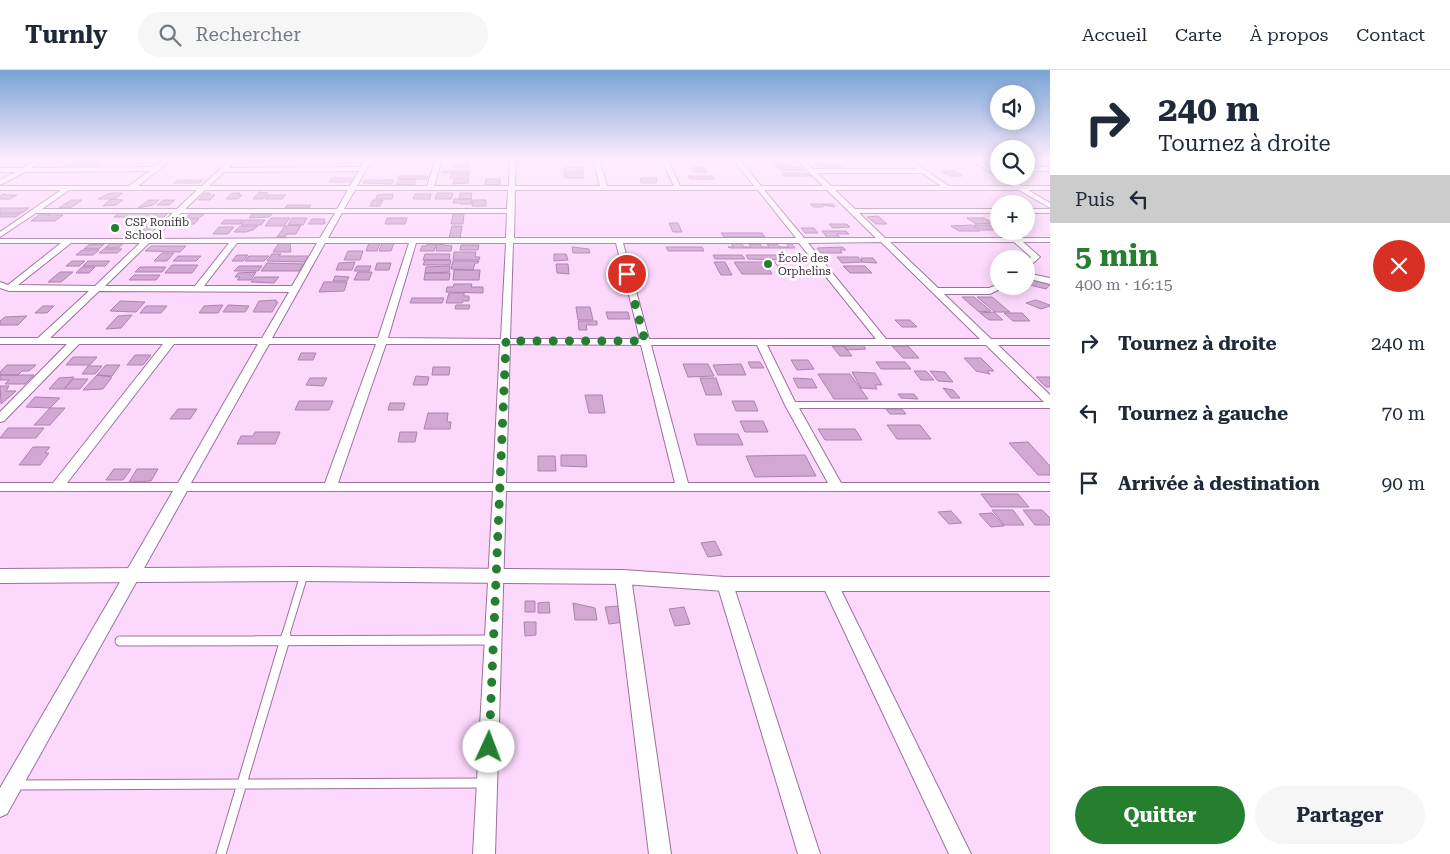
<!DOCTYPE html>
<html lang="fr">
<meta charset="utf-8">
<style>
body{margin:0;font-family:"Roboto Serif",serif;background:#f6f6f7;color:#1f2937;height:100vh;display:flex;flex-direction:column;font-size:19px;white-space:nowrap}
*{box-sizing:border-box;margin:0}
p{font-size:16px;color:#747a83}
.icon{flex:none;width:28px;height:28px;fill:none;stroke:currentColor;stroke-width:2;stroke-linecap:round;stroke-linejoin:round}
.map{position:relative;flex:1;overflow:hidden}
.details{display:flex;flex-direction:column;background:#fff;width:400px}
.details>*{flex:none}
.top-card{background:#fff;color:#1f2937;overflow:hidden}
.controls{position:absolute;left:990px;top:15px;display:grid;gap:10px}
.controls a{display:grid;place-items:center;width:45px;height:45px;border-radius:50%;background:#fff;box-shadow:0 2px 12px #0003;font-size:25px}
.pin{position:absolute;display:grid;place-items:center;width:42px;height:42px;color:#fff;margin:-21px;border:2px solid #fff;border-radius:50%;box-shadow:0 1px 5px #0007}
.me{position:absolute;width:55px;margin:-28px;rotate:2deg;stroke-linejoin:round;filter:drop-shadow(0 0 4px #0008)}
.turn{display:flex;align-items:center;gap:18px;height:105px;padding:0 25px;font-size:22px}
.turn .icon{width:65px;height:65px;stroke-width:2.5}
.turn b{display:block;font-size:35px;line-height:42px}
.then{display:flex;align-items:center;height:48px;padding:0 25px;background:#0003;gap:10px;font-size:19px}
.round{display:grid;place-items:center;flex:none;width:52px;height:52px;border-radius:26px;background:#f6f6f7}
.head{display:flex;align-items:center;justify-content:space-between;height:85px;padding:0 25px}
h1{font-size:30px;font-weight:700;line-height:38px;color:#257f2f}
.primary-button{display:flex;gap:10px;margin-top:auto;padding:10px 25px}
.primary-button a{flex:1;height:58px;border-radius:30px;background:#257f2f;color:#fff;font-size:20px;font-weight:700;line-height:58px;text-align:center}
.primary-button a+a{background:#f6f6f7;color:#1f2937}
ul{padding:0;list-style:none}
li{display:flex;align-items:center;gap:15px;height:70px;padding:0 25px}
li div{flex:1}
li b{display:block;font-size:19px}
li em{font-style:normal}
header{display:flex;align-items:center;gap:30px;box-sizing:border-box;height:70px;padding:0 25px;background:#fff;border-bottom:1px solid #e0e1e3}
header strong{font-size:24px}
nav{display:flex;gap:28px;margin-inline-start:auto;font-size:18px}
.search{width:350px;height:45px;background:#f6f6f7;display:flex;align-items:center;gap:12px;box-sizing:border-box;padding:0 18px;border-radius:28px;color:#747a83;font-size:19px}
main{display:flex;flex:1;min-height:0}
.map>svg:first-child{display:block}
</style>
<header>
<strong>Turnly</strong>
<div class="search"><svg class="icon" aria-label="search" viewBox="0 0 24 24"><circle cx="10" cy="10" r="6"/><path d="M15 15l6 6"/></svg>Rechercher</div>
<nav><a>Accueil</a><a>Carte</a><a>À propos</a><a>Contact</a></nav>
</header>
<main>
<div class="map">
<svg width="1050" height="784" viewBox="0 0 1050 784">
<rect width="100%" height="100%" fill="#fcd8fd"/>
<path fill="#d2a7d4" stroke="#ac83ae" d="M75 91H101L96 95H69Z
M772 92H786L792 97H777Z
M454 93H470L469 97H453Z
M815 93H838L842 97H819Z
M563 97H583L584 102H564Z
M691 97H704L707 102H694Z
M777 97H800L803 100H780Z
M442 101H470V103H441Z
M944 101H956L963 106H950L942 102H946Z
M564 103H583L584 108H565Z
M782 103H805L812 106H784Z
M451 104H469L468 108H450Z
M399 106H428L427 109H398Z
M688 106H713L715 109H690Z
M331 108H354L352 112H329Z
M640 108H657L656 113H641Z
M399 109H416L414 115H396Z
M454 109H469L468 113 453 114Z
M486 109H500V115H485Z
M178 110H203L199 113H174Z
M365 110H394L392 114 362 113Z
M259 122 268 123 263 129H253Z
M110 123H123L114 129H98Z
M205 123H210L209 125H215L210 130H198Z
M232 123H240L238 125H242L238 129H226Z
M437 123H453L451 129H435Z
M460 123H472L471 129H459Z
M3 124 7 125H17L10 129H0V126Z
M393 124 392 129H376L377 125Z
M415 124H431L430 129H413Z
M268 125H286L282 129H265Z
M111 129 123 130 116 135 103 136Z
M454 129H472L471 134H460L461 133H453Z
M71 130H82L70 138H59Z
M149 130H159L153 135 138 138Z
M163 130H175L169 135H157Z
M373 130H383L380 136H370Z
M473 130H486V136H472Z
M810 134H833L835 137 823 135V137H814Z
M287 135H311L309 138H285Z
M0 138H29L22 143H0Z
M119 143H168L164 147H114Z
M0 144H20L15 147H0Z
M40 144H50L48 145H63L55 151H31Z
M190 144H204L199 148H185Z
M252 144H272L269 147 249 148Z
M453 144H464L463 154H451Z
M878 146 887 154H876L867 147Z
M271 148H290L284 156H265Z
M292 148H307L303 155H288Z
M387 148H407L405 154H385Z
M967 148H984L993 153 976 154Z
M185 149H199L194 154H179Z
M312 149H325L323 152H326L324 154H308Z
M224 150H243L240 154H221Z
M244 150H265L261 155H241Z
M144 153H158L142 167H128Z
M669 153H678L682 162H673Z
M829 154H847L850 157 833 158Z
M301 155 296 164H287L285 167H277L285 156Z
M972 155 980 161H959L951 156Z
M974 155H991L998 160H981Z
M240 156H258L253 160 246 162H234Z
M452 156H462L460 168H449Z
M219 157H234L228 164H213Z
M801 158H814L818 163H805Z
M822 161H846L849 164H837L841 169 829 170Z
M721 163H762L765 167H724Z
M111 173H124L118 178H105Z
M279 173H290L291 182H273Z
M369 173H380L377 181H366Z
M382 173H394L391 181H379Z
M730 173H741L744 177H751L749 174H760L762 177H769L767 174H777L780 177H789L786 173H791L795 178H730L728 177H734Z
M90 174H104L99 179H84Z
M427 174H436L434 181H420L422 176H427Z
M437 174 452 176 451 181H436Z
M461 175H479L478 180H460Z
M151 176H186L180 182 145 181Z
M572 177 589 179 590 183H573Z
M666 177H702L704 181H668Z
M842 177 846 180H840L842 183H821L817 178Z
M104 179H122L117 183H99Z
M82 180H99L93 185H76Z
M348 181H363L360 190H344Z
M454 182H476L475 187H480L479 190H453Z
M162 183H174L167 191H154Z
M272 184H281L279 186H308L305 192 267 191Z
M425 184H450L449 190H423Z
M554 184H566L568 190 554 191Z
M237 185H248L243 191H232Z
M713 185H742L745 189H715Z
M746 185H778L781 190 748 189Z
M178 186H201L196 191H173Z
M249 186H269L264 191H245Z
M837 187H858L862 192 842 193Z
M861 188H873L877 193 862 192Z
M425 190H451L450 195H423Z
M72 191H85L79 196H66Z
M88 191H110L105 196H83Z
M453 191H479L478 193H475L473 200 451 199Z
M355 192 352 200H336L339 193Z
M714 192H725L732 205H721Z
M734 192H765L772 204H742Z
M775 192H783L792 205H783Z
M267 193 304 194 299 201H261Z
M377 193H391L389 200H375Z
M556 194H568L569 204 557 203Z
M172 195H198L192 203H165Z
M239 196H262L258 201H234Z
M357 196H371L369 201H354Z
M450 196 449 202 425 203 426 197Z
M843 196H865L872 203H850Z
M82 197H95L89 203H76Z
M140 197H166L162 202H135Z
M454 200H480L479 210H453Z
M60 202H73L61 212H48Z
M256 202 251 210H237L240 207H235L238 203Z
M358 202H372L369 210H354Z
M425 203H450L449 210H424Z
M134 205H160L156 210H129Z
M335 206 349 207 347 211H333Z
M255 207H279L274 213 251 212Z
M1026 207 1050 214V215L1046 219 1026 214Z
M324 212H347L344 221 319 222Z
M454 214H472L471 217H483V223L446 222 447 217H453Z
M449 223H464V226H469V231H463L462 233H446Z
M962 227H974L991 241 979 242Z
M977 227H992L1010 242H995Z
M412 228H444L442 233H410Z
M276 230V232H278L272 242H253L259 231Z
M1036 230 1050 235V236L1041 239 1026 233Z
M120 231 145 232 136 242 110 241Z
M223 235 218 243H199L204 236Z
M228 235 249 236 245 242H223Z
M456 235H470L469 239H455Z
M43 236H54L47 243H35Z
M146 236H167L161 243H140Z
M576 237H590L593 250H578Z
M606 242H628L630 249H608Z
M994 242 1003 250H989L980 243Z
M1004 243H1022L1030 251H1013Z
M132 245 121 258 106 259 118 246Z
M27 246 18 255H0V251L5 247Z
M895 250H910L917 257H902Z
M578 251H597V255H586L587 260H579Z
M863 275 866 279 847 280 844 276Z
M832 276H844L852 286H840Z
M892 276H908L919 288H903Z
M301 283H316L313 290H298Z
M135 285H151L143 295H127Z
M73 287H97L90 295H66Z
M964 288H981L994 301H987L990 304 976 301Z
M791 290H808L814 299 797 300Z
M748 292H760L764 298H751Z
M876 292H905L911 299H881Z
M683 294H708L714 306 688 307Z
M741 294 746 305H718L713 295Z
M7 295H36L29 301H22L18 305H0V302Z
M106 295H120L112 306 97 305Z
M88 296H102L95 304H82Z
M433 297H450L449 305H432Z
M914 301H926L934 310H921Z
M930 301 945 302 953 312 938 311Z
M852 302 875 303 882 315H875L877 319 861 318Z
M818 304H850L868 329H834Z
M0 305H34L25 314H5L9 310H0Z
M97 305 112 307 103 319 83 320Z
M416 306 429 307 427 315H413Z
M74 307 64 319H49L59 308Z
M1036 307H1050V317H1046Z
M310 308H327L323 316 306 315Z
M700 308H716L722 325H706Z
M793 308 812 309 817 318H798Z
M73 309H88L80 319H64Z
M0 316H9L6 321H16L1 334Z
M943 318 953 320 960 328H951Z
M898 324H914L918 329 901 328Z
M585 325H602L605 343H589Z
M35 327 60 328 50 338 26 337Z
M299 331H333L329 340H295Z
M732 331H754L758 341H736Z
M390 333H405L403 340H388Z
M50 338H65L50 355H34Z
M178 339H197L190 349H170Z
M886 339H902L906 344H890Z
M428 343H448L447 352H451L450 359H424Z
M740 351H763L768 362H745Z
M887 355H920L931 369H897Z
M8 358H44L36 368H0Z
M818 359H855L862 370H825Z
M255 362H280L275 374H237L241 366H253Z
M400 362H417L415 372H398Z
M694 364H738L743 375H697Z
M1028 372 1050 396V405H1038L1009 373Z
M33 377H50L45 383H49L40 395H19Z
M561 385H586L587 397 561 396Z
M805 385 816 406 755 407 746 386Z
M538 386H555L556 401H538Z
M114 399H131L123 410H106Z
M137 399H158L151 411 129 412Z
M981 424H1018L1029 437H991Z
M992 440H1013L1024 455H1004Z
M1023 440H1042L1050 448V455H1035Z
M951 441 962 453 949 454 938 442Z
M992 443 1004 456 991 457 979 444Z
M715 471 722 485 708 487 701 473Z
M525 531H535V542H525Z
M549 532 550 543H538V533Z
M573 533 595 538 597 550H575Z
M620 536 625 552 609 554 605 537Z
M684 537 690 554 675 556 669 539Z
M524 552H536V565L525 566Z"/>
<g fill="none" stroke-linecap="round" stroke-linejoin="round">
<defs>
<path id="service-far1" d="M285 567 304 505"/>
<path id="service" d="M120 571 492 570
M16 715 483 713
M221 784 286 566"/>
<path id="minor" d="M39 89H46L31 98 154 97 166 89H172L138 116H202L231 89H237L228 98 361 97 366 89H372L357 116H427L436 89H442L434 116H509L510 89H516L515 116H600L593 89H599L607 116H674L661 89H667L680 116H754L733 89H739L761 116H823L796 89H802L813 99H917L903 89H909L949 116H1013L969 89H976L999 102V106H1006L1022 116H1050V120H1028L1050 133V138L1019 120H835L855 139H999V143H859L885 168H1050V172H1023L1040 187 1026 199V192L1031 187 1014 172H890L938 218H989L999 214V216H1006L990 224H944L991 269H1050V275H998L1050 325V338H799L841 413H1050V421H506L495 784H473L493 421H187L7 744 0 747V718L173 421H0V413H53L163 274H79L4 351 0 352V342L67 274H0V268H38L89 221H9L0 218V212L8 215 61 173H0V169H145L173 143H36L0 167V162L61 120H0V116H129L150 101 25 102 0 115V110L16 102H0V98H22ZM359 101 350 116H209L224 102ZM817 103H922L941 116H831ZM69 120H197L177 139H42ZM205 120H348L337 139H185ZM355 120H508L507 139H344ZM515 120H758L796 168H514ZM764 120H827L876 168H804ZM181 143H335L320 168 154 169ZM342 143H507L506 168H328ZM881 172 980 269H886L808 173ZM71 173H140L95 216 18 215ZM149 173H229L195 216H105ZM237 173H317L292 216H204ZM325 173H409L378 268H272ZM416 173H506L501 269 388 268ZM513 173H616L640 269H510ZM623 173H799L876 269H649ZM99 221 289 222 262 268H50ZM174 274H258L178 413H67ZM269 274H376L325 413H191ZM386 274H500L493 413H338ZM510 274 641 275 675 413H506ZM651 275H757L785 335 828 413H688ZM767 275H986L1044 332H795Z
M1026 97H1050V101H1026Z
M1026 139H1050V143H1026Z
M1026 203 1050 208V214L1026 208Z
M623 502 628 503 631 507 671 784H649L615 507 618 503Z
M725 508 730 510 733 514 820 784H798L717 514 720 510Z
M830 508 835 510 838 514 971 784H949L822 514 825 510Z"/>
<path id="tertiary" d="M304 497 623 500 725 507H1050V521H725L623 514 304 511 0 513V499Z"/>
</defs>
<use href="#service-far1" stroke="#9a729c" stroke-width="9"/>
<use href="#service" stroke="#9a729c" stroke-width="11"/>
<use href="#minor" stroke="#9a729c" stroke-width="2"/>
<use href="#tertiary" stroke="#9a729c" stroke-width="2"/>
<use href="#service-far1" stroke="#fff" stroke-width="7"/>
<use href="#service" stroke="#fff" stroke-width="9"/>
<use href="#minor" fill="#fff" fill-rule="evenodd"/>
<use href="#tertiary" fill="#fff" fill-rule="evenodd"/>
</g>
<linearGradient id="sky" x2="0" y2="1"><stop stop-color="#78a3d7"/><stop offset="0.45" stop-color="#feedfe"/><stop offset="1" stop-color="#feedfe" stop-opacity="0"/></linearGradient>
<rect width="1050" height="198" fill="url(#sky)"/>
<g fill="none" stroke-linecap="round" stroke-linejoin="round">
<path stroke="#257f2f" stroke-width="9" stroke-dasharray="0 16.2" d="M489 677 506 271H645L627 204"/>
</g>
<g fill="#257f2f" stroke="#fff" stroke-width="2">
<circle cx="115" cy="158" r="5"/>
<circle cx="768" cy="194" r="5"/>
</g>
<g text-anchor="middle" stroke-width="5" stroke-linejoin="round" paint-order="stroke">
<g font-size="11" fill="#39283a" stroke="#fff" text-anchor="start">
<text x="125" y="156">CSP Ronifib<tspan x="125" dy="13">School</tspan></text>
<text x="778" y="192">École des<tspan x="778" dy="13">Orphelins</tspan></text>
</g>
</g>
</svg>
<div class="controls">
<a><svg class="icon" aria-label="sound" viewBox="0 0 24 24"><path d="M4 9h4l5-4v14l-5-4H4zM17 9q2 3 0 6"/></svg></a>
<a><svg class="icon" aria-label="search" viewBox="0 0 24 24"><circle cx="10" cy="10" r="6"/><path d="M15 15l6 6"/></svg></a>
<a>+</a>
<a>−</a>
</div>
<div class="pin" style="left:627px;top:204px;background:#d93025"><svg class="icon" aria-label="arrive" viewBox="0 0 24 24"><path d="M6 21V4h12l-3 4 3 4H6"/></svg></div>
<svg class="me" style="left:489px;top:677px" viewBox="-20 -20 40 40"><circle r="19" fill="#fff"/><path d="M0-13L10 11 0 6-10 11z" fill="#257f2f"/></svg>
</div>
<section class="details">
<div class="top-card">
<div class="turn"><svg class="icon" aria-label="right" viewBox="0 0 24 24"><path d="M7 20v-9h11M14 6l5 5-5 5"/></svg><div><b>240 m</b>Tournez à droite</div></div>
<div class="then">Puis<svg class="icon" aria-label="left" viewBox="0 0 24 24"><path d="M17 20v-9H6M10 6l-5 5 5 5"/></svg></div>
</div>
<div class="head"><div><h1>5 min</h1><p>400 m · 16:15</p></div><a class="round" style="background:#d93025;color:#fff"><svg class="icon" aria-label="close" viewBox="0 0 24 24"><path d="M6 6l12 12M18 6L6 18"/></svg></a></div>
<ul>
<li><svg class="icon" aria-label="right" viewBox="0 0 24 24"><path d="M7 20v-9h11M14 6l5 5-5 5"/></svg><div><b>Tournez à droite</b></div><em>240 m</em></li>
<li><svg class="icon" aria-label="left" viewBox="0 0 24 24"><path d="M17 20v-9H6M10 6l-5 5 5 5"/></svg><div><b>Tournez à gauche</b></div><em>70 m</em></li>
<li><svg class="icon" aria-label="arrive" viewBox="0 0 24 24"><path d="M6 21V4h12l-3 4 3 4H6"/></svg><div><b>Arrivée à destination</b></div><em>90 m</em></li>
</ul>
<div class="primary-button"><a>Quitter</a><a>Partager</a></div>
</section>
</main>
